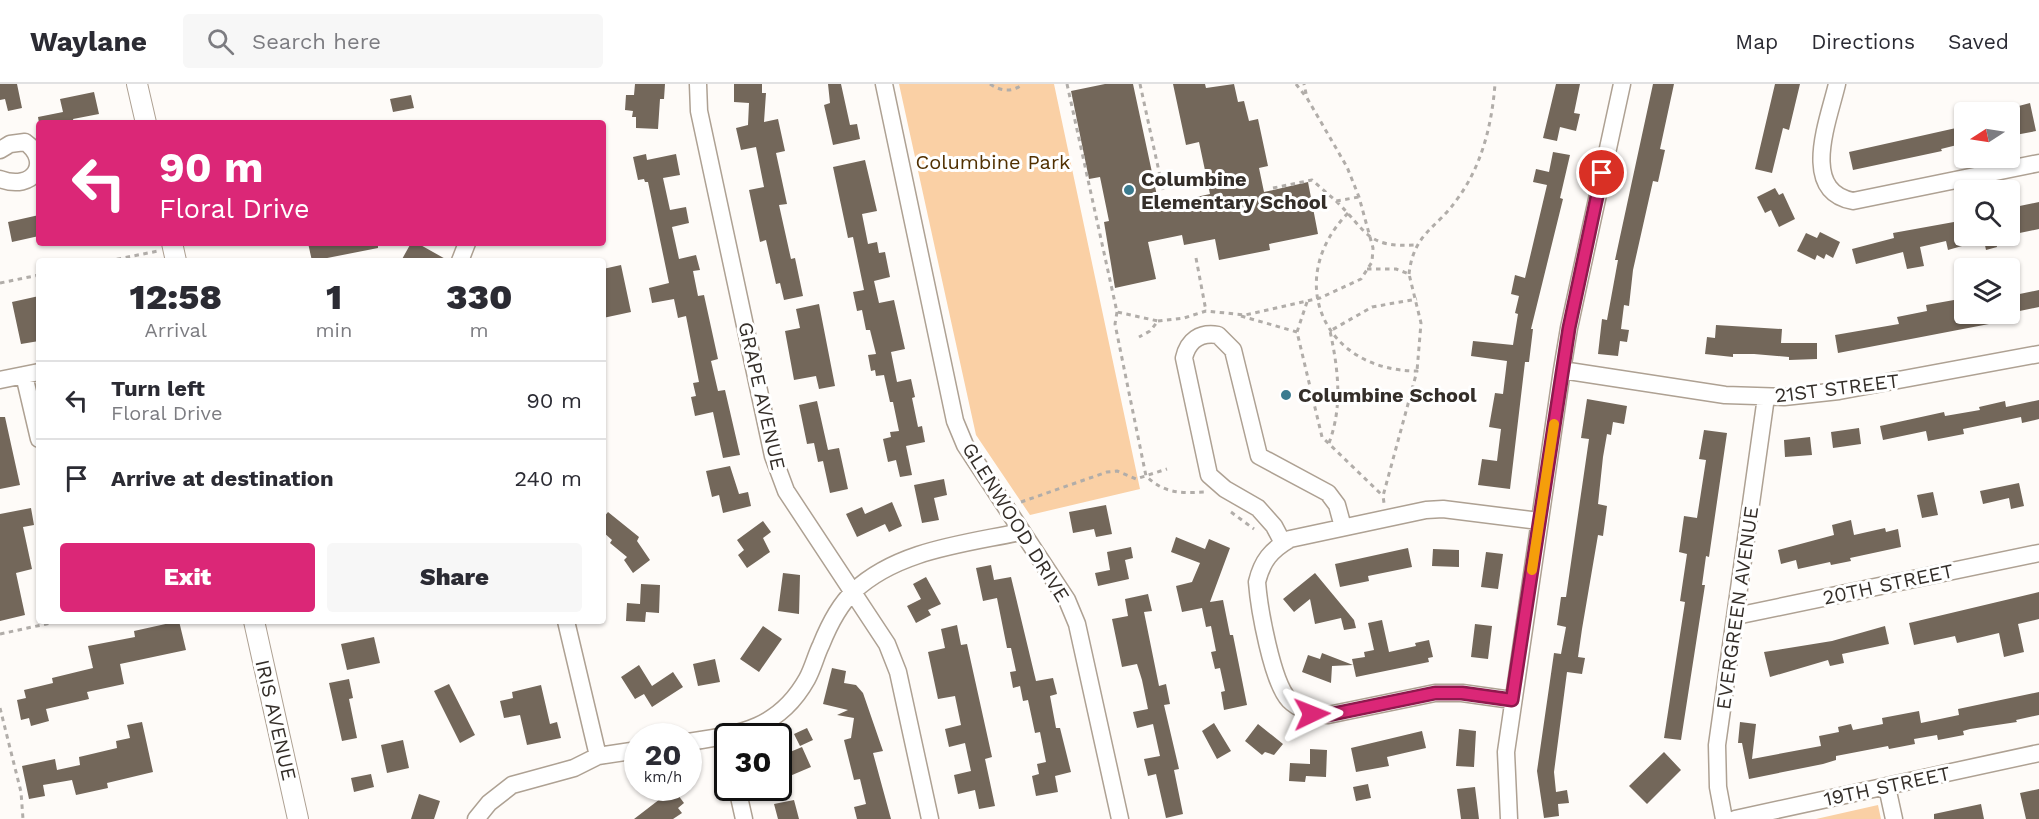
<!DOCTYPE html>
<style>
body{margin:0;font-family:"Work Sans",sans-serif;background:#f7f7f7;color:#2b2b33;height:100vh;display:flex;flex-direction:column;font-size:22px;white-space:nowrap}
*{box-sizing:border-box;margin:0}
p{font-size:20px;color:#7c7c81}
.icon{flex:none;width:33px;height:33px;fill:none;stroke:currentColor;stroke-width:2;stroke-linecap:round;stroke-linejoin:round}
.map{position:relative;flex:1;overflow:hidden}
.details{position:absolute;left:36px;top:174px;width:570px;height:366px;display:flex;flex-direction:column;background:#fff;border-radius:6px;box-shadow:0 2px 4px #0004}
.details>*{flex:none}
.hud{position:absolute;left:36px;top:36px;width:570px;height:126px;border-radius:6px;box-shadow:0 2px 4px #0004;background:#db2777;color:#fff;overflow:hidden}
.needle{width:39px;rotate:258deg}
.buttons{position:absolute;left:1954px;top:18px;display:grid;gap:12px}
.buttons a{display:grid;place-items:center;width:66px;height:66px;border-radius:6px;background:#fff;box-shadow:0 2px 4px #0004;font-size:30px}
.speed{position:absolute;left:624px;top:639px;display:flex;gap:12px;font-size:30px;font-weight:700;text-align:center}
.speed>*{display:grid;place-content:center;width:78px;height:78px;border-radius:50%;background:#fff;box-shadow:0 2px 4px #0004;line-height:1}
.speed small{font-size:15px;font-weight:400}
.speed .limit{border:3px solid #111;border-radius:9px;background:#fff;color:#111}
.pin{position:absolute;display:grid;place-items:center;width:51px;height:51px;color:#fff;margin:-26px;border:3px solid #fff;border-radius:50%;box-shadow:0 2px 6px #0007}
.me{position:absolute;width:66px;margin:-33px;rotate:88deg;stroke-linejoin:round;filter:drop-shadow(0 0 4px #0008)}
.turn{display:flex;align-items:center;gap:21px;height:126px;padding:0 24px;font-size:27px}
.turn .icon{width:78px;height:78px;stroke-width:2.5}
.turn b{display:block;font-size:42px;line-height:51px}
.eta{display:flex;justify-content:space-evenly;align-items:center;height:102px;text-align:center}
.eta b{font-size:36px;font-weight:800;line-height:42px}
.primary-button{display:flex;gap:12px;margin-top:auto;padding:12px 24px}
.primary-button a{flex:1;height:69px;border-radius:6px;background:#db2777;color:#fff;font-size:24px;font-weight:800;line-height:69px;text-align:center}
.primary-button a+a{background:#f7f7f7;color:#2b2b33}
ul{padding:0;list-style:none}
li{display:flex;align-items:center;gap:18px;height:78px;padding:0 24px;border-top:2px solid #e1e1e2}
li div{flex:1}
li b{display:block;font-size:22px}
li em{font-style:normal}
header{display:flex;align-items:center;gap:36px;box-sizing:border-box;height:84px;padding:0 30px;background:#fff;border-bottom:2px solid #e1e1e2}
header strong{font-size:28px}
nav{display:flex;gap:33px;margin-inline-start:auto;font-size:21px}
.search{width:420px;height:54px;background:#f7f7f7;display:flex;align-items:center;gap:15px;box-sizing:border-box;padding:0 21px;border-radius:6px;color:#7c7c81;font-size:22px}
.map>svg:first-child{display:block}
</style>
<header>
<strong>Waylane</strong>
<div class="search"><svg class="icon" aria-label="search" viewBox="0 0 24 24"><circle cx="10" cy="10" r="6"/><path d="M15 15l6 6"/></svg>Search here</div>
<nav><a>Map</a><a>Directions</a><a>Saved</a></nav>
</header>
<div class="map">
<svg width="2039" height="735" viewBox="0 0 2039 735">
<rect width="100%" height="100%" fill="#fefbf8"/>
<path fill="#fad0a5" d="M899 0H1054L1140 405 1030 431 976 351Z
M1878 721 1881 735H1816Z"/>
<path fill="#73675a" d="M0 0H17L22 24 8 27 5 15 0 16Z
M635 0H665L664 15H660L658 45 636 44V33H632L633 27 625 26 626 11H634Z
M734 0H762V9H766L764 38 778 35 785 67 776 69 787 120 779 121 791 175 795 174 803 212 784 216 780 199 776 200 766 156 760 158 749 106 764 103 756 63 741 66 736 44 748 41 749 19 734 18Z
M828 0H841L850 41 857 40 860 55 833 61 824 21 830 19Z
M1105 0H1133L1159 121 1210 110 1199 58 1186 61 1173 0H1205L1206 4 1234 0 1238 18 1244 17 1249 37 1258 35 1268 82 1259 84 1264 108 1308 98 1318 150 1269 160 1270 166 1219 176 1215 155 1184 161 1182 151 1148 158 1156 195 1115 204 1104 138 1109 137 1100 93 1089 95 1071 7Z
M1556 0H1580L1574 29 1580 30 1576 47 1560 43 1557 57 1543 54Z
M1653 0H1674L1660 65 1665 66 1658 98 1653 97 1633 186 1629 222 1624 221 1621 245 1629 246 1627 258 1620 257 1618 272 1598 270 1602 235 1607 236 1618 176H1615Z
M1775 0H1800L1789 46 1783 44 1772 89 1755 85Z
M94 8 99 30 73 35 74 39H39L38 33 63 28 60 15Z
M411 11 414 24 393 28 390 15Z
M2030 19 2036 47 2010 52V34L2017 33 2015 23Z
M1965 42V59L1941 65 1942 67 1853 86 1849 68Z
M1553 68 1570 71 1560 114 1563 115 1531 245H1533L1529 278H1525L1510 405 1478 401 1482 375 1497 377 1501 345 1489 343 1495 309 1503 310 1507 277 1471 272 1473 257 1513 261 1518 230 1515 229 1519 212 1511 210 1515 191 1525 194 1547 101 1533 98 1536 85 1549 88Z
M646 70 647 76 676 70 680 91 663 94 670 126 686 123 689 139 672 143 679 175 696 171 700 186 693 187 698 212 704 211 718 275 711 277 718 307 725 306 740 371 723 374 713 328 695 332 691 313 696 312 693 299 699 298 686 232 678 234 674 215 652 219 649 204 669 199 648 98H645L644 95 638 96 633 73Z
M865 76 877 127 862 130 868 160 877 158 879 169 885 168 890 193 874 197 879 219 894 216 905 265 891 268 897 298 911 295 915 313 912 314 918 343 922 342 925 358 906 362 912 391 900 393 896 376 888 378 883 355 891 353 890 348 899 347 893 318H890L884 291 876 292 875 286 871 287 868 271 876 270 870 246H866L862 226 857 227 853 208 864 206 853 153 848 154 833 83Z
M1775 104 1779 111 1783 109 1795 135 1779 143 1771 126 1765 129 1757 113Z
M2039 118V145L2010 151V124Z
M39 131V152L12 158 8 138Z
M1965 136V152L1960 153 1962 162 1948 166 1946 157 1920 163 1924 182 1907 185 1903 168 1856 180 1852 165 1894 154 1893 149Z
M1820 148 1840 158 1833 174 1826 170 1824 175 1817 171 1815 176 1797 167 1806 149 1817 154Z
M1983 152H1995L1997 163 1986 166Z
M308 159H378V164L312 177Z
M411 159H417L449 177H401Z
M621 181 631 228 603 234V185Z
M2039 206V223L2010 229V212Z
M39 212V257L21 260 12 218Z
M1954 216 1955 220 1965 218V230H1987L1989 240 1838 269 1835 251 1899 240 1897 233 1927 227 1926 221Z
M819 220 835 302 819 305 816 292 794 296 785 247 800 244 796 225Z
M1716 241 1782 245 1781 259H1817V275L1789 276V273L1754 270H1733V273L1705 270 1707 253 1715 254Z
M1587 315 1627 322 1624 340 1613 338 1611 351 1607 350 1603 373 1598 420 1607 422 1603 452 1598 451 1582 545 1578 573 1585 574 1582 590 1567 588 1554 688 1556 708 1567 706 1569 719 1558 720 1559 732 1544 734 1537 687 1554 569 1561 570 1566 543 1557 541 1561 513H1566L1589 355 1581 354Z
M2039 316V335L2022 339 2021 333 1963 345 1964 350 1928 357 1926 347 1883 356 1880 342 1944 328 1945 332 1980 326 1979 323 2005 317 2006 323Z
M817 317 828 366 839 364 848 405 830 409 823 377 818 378 814 359 807 360 799 321Z
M0 333H5L20 401 0 405Z
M1859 344 1861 360 1833 364 1831 348Z
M1704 346 1727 349 1709 473 1706 472 1702 501H1705L1681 656 1664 654 1685 518 1680 517 1687 470 1679 468 1684 432 1697 434 1706 376 1699 375Z
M1810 353 1812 371 1785 373 1784 356Z
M730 382 739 410 748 408 751 422 723 429 719 411 712 413 706 387Z
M944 395 947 411 934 414 939 436 922 439 914 401Z
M2019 399 2024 422 2011 425 2009 414 1983 420 1980 407Z
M1933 408 1938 431 1922 434 1917 411Z
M892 418 902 442 889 448 885 440 857 453 846 430 862 423 865 430Z
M1106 421 1112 450 1096 453 1094 445 1073 449 1069 428Z
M31 424 34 441 23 443 32 485 16 489 25 531 0 537V430Z
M608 428 639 453 637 457 650 476 633 489 624 476 627 473 610 459 612 456 603 448V434Z
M1851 436 1854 451 1885 444 1886 448 1898 445 1901 463 1850 474 1851 477 1831 481 1830 478 1798 485 1796 476 1781 480 1778 466 1834 451 1832 441Z
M763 437 771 448 763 454 770 468 747 484 738 471 744 466 737 456Z
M1176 453 1205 465 1209 455 1230 464 1210 518 1223 516 1230 551H1233L1247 621 1224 626 1221 608 1225 607 1220 584 1215 585 1211 568 1216 567 1211 542 1206 543 1202 524 1182 528 1176 502 1192 498 1200 479 1171 468Z
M1131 463 1133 474 1125 476 1129 495 1098 502 1095 489 1110 486 1107 468Z
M1408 464 1412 483 1368 492 1369 497 1340 503 1335 480Z
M1433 465 1459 466V483L1432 482Z
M1486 468 1503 470 1498 505 1481 503Z
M991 481 994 496 1011 493 1036 597 1053 594 1057 610 1050 612 1056 644H1060L1071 688 1055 692 1058 708 1036 712 1032 692 1039 690 1037 680 1046 678 1040 648 1035 649 1028 616 1023 617 1020 602 1013 604 1010 588 1016 587 1011 564H1007L997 514 983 517 976 484Z
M783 489 800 491 799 530 778 527Z
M1315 489 1354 536 1356 544 1344 546 1341 534 1315 540 1310 515 1294 528 1283 515Z
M926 493 941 520 928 526 931 531 916 539 907 522 921 515 913 500Z
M641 500 660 501 659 529 646 528 645 538 626 537 627 519 640 520Z
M2039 508V535L2018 540 2024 568 2004 573 1999 549 1957 559 1955 552 1914 561 1909 539Z
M1148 510 1152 527 1144 528 1159 602 1166 600 1170 620 1164 621 1179 685 1174 686 1183 730 1166 734 1156 690 1148 692 1144 675 1160 672 1153 640 1137 644 1133 628 1148 625 1142 596 1137 580 1122 583 1112 535 1128 532 1125 515Z
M1382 536 1389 568 1416 562 1415 559 1429 556 1433 573 1428 574 1429 578 1356 593 1352 575 1365 573 1364 568 1374 566 1368 539Z
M179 537 186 566 120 580 124 600 87 608 89 615 46 625 49 637 31 642 29 634 21 636 17 616 26 614 24 606 53 599 52 594 93 584 88 562 135 553 134 547Z
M1475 540 1492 542 1488 575 1471 573Z
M957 541 961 561 967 560 992 673 985 675 995 722 979 725 975 706 958 710 954 691 971 687 965 659 949 663 945 645 961 641 955 612 938 615 928 568 945 564 941 545Z
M763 542 782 555 759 588 740 575Z
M1885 542 1889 560 1842 570 1844 579 1830 582 1828 576 1770 593 1764 568 1832 557Z
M374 553 380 579 347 586 341 560Z
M1322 569 1353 581 1332 582 1331 599 1302 588 1308 571 1320 575Z
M715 575 720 598 698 602 693 580Z
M639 581 652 602 673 588 683 603 652 623 644 610 635 615 621 593Z
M832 584 846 587 844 599 856 601 863 609 883 667 873 669 891 735H857L854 723 866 720 860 695 854 696 844 656 851 654 854 634 837 631 848 626 823 620Z
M349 595 353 614 349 615 357 654 342 657 329 599Z
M449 600 475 651 460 659 434 607Z
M541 601 550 640 557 638 561 654 527 661 520 631 504 634 500 617 513 614 512 608Z
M2039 608V631L2016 636 2017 638 1970 645 1963 647 1964 651 1938 656 1937 651 1914 655 1915 660 1889 665 1888 662 1836 672V676L1823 680 1749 695 1742 659H1738L1740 638 1756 640 1752 675 1821 662 1819 652 1839 648 1838 643 1851 640 1853 646 1883 640 1882 634 1919 627 1921 639 1959 631 1958 625Z
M142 638 153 688 107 699 108 704 76 711 72 696 43 701 45 712 29 715 22 682 55 675 57 686 80 681 79 673 117 664 116 657 130 654 127 641Z
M1214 639 1231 667 1217 675 1202 647Z
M1258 640 1283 660 1274 671 1265 668 1262 671 1245 657Z
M807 644 813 656 800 662 794 650Z
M1459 645 1476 647 1474 683 1456 682Z
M1422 647 1426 664 1387 673 1389 682 1356 688 1351 664Z
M403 656 409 684 387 689 381 661Z
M802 663 811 683 778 697V673Z
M1310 665 1327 666 1326 693 1306 692 1305 698 1289 697 1290 679 1310 680Z
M1664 668 1681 686 1647 720 1629 702Z
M371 690 374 703 354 708 351 694Z
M1368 700 1371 714 1356 717 1353 703Z
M1475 703 1479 735H1461L1457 705Z
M668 704H688L678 711 684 719 678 724 682 729 673 735H634L660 715 657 711Z
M2039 705V735H2026L2020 709Z
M419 710 440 717 434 735H411Z
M794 716 799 735H778L774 720Z
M1981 720 1984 735H1934V730Z"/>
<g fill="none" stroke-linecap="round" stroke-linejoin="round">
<defs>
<path id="minor" d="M698 0 699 27 773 372 786 407 887 560 898 588 930 735
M884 0 955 337 965 361 1067 516 1077 540 1120 735
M1837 0C1829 35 1799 107 1853 117L2039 79
M0 66 10 60 25 58C52 77 34 108 0 95
M460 177 467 159
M1562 286 1725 311 1784 313 1839 307 2039 270
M24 291 39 355
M0 296 39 288
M1283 459 1274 442 1258 424 1225 405 1209 391 1184 274C1188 256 1200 248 1218 251L1233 266 1259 372 1328 409 1337 421 1343 443
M1736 532 2039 469
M566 537 598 672
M1512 616 1462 609H1435L1328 631C1314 630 1300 627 1289 616 1272 598 1259 524 1257 498 1262 477 1271 466 1290 455L1426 426 1443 425 1539 437
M688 658C740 650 779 645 807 595 813 584 816 571 821 561 829 541 839 521 854 507 898 466 964 460 1020 448
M1887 703 1894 735
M737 704 744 735
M476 735 489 719 512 701 574 684 598 672 638 666
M1509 735 1506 668 1562 286 1569 244 1622 0
M1724 735 1718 703 1717 661 1766 313
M1735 735 2039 669"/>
<path id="major" d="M137 0 146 39
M172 159 176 177
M254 537 298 735"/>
</defs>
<use href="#minor" stroke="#aea193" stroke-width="19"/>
<use href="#major" stroke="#aea193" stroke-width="22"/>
<path stroke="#b1ada9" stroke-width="3" stroke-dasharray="4.5 4.5" stroke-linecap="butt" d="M990 0C1000 7 1012 9 1023 0
M1067 0 1117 228 1158 237 1150 247 1139 253
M1140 0 1163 106
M1296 0 1306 13
M1273 104 1312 96 1336 117 1359 113
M1336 117C1367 147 1366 164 1415 161
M1348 129C1283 196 1324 287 1417 287L1383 412 1384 419
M1196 174 1206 227
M108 177 158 167
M1367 185H1396L1409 190 1421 239 1417 287
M1409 190C1414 148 1436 146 1458 114 1482 81 1492 40 1495 0
M0 199 39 191
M1307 218 1297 248 1322 353 1383 412
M1117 228 1115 240 1146 392C1165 410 1180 409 1205 408
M1241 232 1297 248
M1158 237 1184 234 1206 227 1245 231 1320 214 1361 195 1372 178 1373 164 1359 113 1347 83 1307 14 1304 0
M1329 359C1343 322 1338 284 1330 247L1372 223 1417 215
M1021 418 1107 388 1117 387 1136 395 1167 385
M1231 428 1254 445
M0 550 60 537
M0 624 21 708 23 735"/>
<use href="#minor" stroke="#fff" stroke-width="16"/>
<use href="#major" stroke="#fff" stroke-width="20"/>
</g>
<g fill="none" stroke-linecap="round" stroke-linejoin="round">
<defs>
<path id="route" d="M1312 630 1328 631 1435 609H1462L1512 616 1569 244 1602 89"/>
</defs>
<use href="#route" stroke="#8e194d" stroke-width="15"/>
<use href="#route" stroke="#db2777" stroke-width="10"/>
<path stroke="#f59e0b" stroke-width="10" d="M1532 486 1554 340"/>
</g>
<g fill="#3b7b8f" stroke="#fff" stroke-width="2">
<circle cx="1129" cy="106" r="6"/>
<circle cx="1286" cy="311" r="6"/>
</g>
<g text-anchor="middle" stroke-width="6" stroke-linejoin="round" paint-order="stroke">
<g font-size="20" fill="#513001" stroke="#fff">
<text x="993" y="85">Columbine Park</text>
</g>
<g font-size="20" font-weight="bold" fill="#342e29" stroke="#fff" text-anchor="start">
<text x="1141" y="102">Columbine<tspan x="1141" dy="23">Elementary School</tspan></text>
<text x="1298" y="318">Columbine School</text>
</g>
<g font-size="20" fill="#342e29" stroke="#fff">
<text transform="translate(1837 304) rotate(-7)" y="7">21ST STREET</text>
<text transform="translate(762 312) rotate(77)" y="7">GRAPE AVENUE</text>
<text transform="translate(1016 438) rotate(58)" y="7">GLENWOOD DRIVE</text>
<text transform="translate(1888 500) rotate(-12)" y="7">20TH STREET</text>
<text transform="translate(1737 524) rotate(-82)" y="7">EVERGREEN AVENUE</text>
<text transform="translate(276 636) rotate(77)" y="7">IRIS AVENUE</text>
<text transform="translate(1887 702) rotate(-12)" y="7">19TH STREET</text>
</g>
</g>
</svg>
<div class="buttons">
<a><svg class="needle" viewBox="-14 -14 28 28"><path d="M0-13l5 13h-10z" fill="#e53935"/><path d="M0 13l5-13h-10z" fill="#7c7c81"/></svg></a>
<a><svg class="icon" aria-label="search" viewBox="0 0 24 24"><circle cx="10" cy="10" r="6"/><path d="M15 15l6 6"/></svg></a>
<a><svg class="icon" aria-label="layers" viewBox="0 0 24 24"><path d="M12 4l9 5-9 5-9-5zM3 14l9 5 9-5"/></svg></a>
</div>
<div class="speed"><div>20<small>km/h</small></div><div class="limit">30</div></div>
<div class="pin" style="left:1602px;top:89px;background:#d93025"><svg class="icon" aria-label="arrive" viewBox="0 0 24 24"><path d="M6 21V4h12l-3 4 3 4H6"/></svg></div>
<svg class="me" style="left:1312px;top:630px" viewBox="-20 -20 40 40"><path d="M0-17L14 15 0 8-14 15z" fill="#db2777" stroke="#fff" stroke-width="4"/></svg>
<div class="hud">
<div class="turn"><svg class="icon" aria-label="left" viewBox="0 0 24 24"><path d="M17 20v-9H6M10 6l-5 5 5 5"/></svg><div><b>90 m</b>Floral Drive</div></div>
</div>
<section class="details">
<div class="eta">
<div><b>12:58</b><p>Arrival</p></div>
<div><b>1</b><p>min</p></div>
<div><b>330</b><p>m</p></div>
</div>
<ul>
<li><svg class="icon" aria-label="left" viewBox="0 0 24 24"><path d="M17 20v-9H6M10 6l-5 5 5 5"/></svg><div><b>Turn left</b><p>Floral Drive</p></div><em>90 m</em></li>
<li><svg class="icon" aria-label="arrive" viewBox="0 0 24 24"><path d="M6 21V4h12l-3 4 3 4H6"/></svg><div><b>Arrive at destination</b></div><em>240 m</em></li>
</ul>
<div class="primary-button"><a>Exit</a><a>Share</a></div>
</section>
</div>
